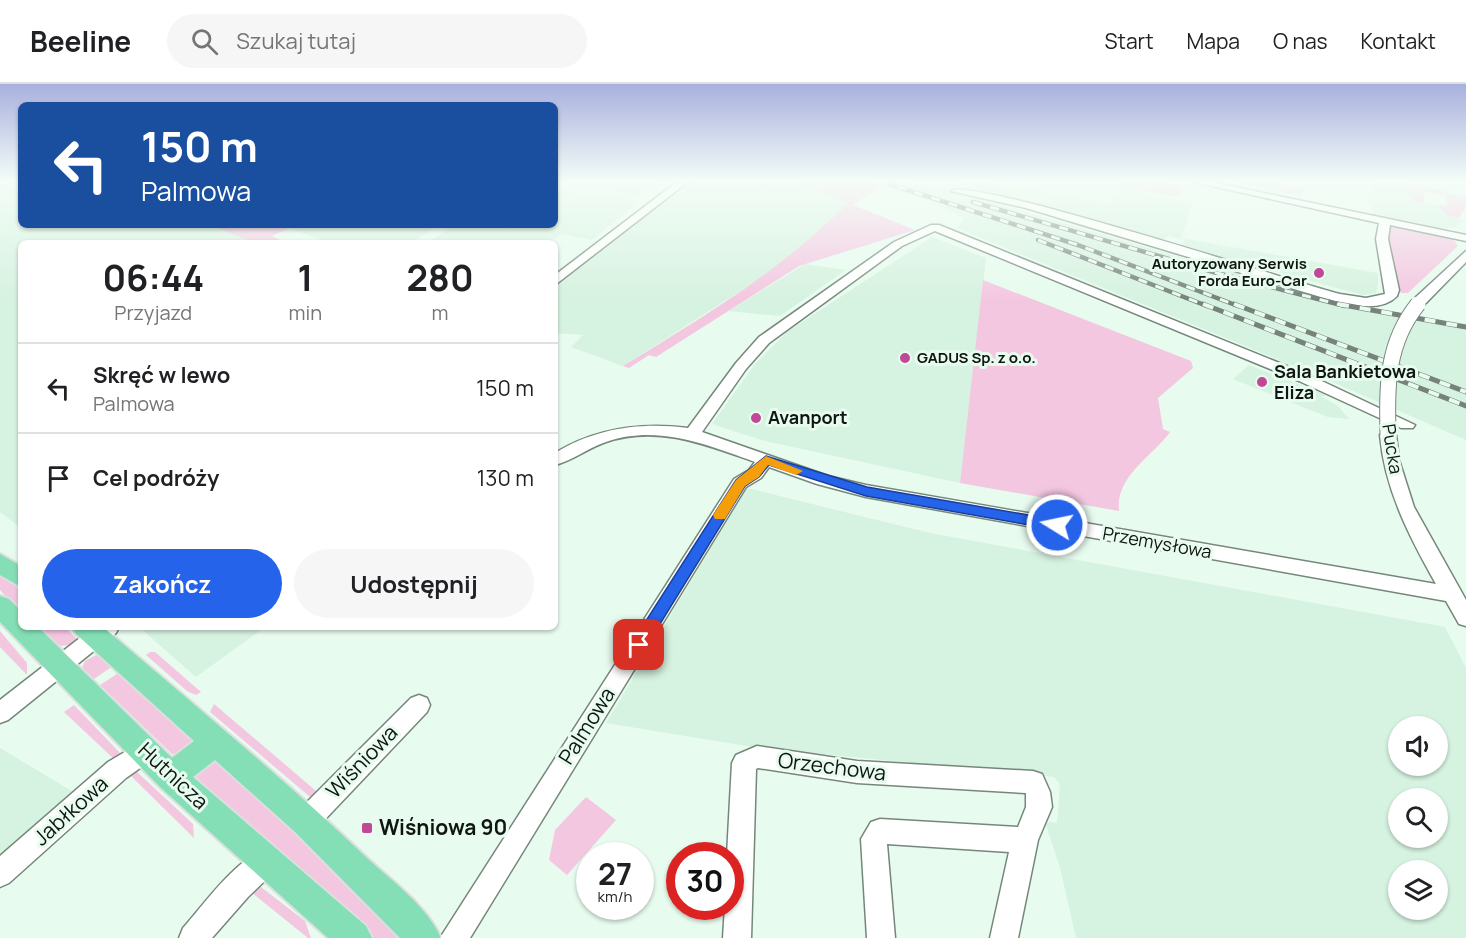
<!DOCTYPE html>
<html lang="pl">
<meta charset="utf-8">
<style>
body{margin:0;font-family:Manrope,sans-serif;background:#f6f6f6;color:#202124;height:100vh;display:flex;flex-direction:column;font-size:22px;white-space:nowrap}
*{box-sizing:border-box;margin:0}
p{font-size:20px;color:#757577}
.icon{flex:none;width:33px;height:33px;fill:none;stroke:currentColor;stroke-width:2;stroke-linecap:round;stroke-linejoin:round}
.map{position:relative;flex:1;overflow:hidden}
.side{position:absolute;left:18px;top:156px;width:540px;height:390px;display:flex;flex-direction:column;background:#fff;border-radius:9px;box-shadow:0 2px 4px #0004}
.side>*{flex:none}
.hud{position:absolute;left:18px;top:18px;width:540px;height:126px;border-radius:9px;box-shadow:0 2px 4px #0004;background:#1a4fa0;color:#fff;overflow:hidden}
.buttons{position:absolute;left:1388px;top:632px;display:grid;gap:12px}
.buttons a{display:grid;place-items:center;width:60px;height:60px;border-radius:50%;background:#fff;box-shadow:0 2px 4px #0004;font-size:30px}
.speed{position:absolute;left:576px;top:758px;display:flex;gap:12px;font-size:30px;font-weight:700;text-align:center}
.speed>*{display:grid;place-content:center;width:78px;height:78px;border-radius:50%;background:#fff;box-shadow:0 2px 4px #0004;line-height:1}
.speed small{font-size:15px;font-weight:400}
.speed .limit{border:9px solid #d22;background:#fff;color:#111}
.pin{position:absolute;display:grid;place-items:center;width:51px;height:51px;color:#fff;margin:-26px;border-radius:12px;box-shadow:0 3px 9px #0006}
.me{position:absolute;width:66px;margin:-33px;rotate:280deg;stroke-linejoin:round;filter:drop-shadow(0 0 4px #0008)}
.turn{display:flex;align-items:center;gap:21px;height:126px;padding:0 24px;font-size:27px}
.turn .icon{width:78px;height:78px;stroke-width:2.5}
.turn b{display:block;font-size:42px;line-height:51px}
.eta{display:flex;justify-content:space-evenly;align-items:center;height:102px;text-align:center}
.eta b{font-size:36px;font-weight:700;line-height:42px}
.cta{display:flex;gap:12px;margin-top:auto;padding:12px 24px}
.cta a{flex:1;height:69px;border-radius:36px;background:#2563eb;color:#fff;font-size:24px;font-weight:700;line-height:69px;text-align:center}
.cta a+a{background:#f6f6f6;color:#202124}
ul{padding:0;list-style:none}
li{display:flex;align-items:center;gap:18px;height:90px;padding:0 24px;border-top:2px solid #e0e0e0}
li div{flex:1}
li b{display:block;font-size:22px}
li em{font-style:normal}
header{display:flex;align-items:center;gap:36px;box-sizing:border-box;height:84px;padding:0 30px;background:#fff;border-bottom:2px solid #e0e0e0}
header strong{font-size:28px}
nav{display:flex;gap:33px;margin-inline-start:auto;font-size:21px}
.search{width:420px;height:54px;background:#f6f6f6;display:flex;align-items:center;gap:15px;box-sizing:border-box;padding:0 21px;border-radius:33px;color:#757577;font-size:22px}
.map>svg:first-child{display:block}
</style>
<header>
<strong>Beeline</strong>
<div class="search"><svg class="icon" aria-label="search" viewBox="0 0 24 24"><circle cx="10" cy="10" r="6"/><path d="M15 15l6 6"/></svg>Szukaj tutaj</div>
<nav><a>Start</a><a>Mapa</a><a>O nas</a><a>Kontakt</a></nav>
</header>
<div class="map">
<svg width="1466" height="854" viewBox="0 0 1466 854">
<rect width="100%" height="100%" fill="#e7fbee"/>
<path fill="#d6f2e0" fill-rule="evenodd" d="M557 97H657L637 112Z
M690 97H793L848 119 809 157 773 186 623 282 571 263 583 251 555 249V204Z
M861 97H905L967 111 1335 218 1466 240V356L1328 296 957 144 964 134 922 115Z
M964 97H983L1109 120 1120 105 1193 119 1181 154 1378 189V201L1376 209 1363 211 1181 162 1185 156 1168 152 1162 156 1033 119 960 102Z
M1376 97 1410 99 1408 111 1412 112 1411 118 1437 121 1449 132 1464 136 1455 144H1441L1373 130 1371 120 1366 117Z
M15 100H21V141H209L254 159H21V444L0 428V104Z
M555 105 597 113 621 110 637 120 591 156 562 150 548 159H427L455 141H555Z
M281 141H440L410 159H329Z
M932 153 986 174 960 399 765 357 712 340 755 280 787 248Z
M805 180 846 186 780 232 729 227Z
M1249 281 1326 311 1322 313 1338 322 1349 335 1328 333 1233 295Z
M747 404 930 449 1445 543 1466 584V854H1076L1060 783 1046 741 1048 738 1057 739 1060 700 1054 693 753 663 606 639ZM1398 642H1437V681H1398ZM1398 714H1437V753H1398ZM1398 786H1437V825H1398Z
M139 543H265L196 593Z
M0 664 80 712 0 782Z"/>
<path fill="#f4c7e1" d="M793 97H861L877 101 879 104 853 121 915 146 799 182 656 273 649 271 629 284 623 282C703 233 782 186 848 119Z
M1123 97H1169L1168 99 1183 102 1177 113 1118 102Z
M1230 97H1269L1305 105 1301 112Z
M1410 99 1466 113V123L1459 134 1448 132 1437 121H1447L1446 112 1424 108V119L1410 118 1412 112 1408 111Z
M209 141H281L289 144 272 152 286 159H255Z
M1397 142 1452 154 1458 162 1408 209H1401L1393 191 1387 152 1388 143Z
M983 196 1191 277 1193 284 1158 314 1163 345 1170 348C1153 372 1115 392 1119 427L960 399Z
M0 489 21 507V529L0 506Z
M36 543H65L77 555 70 561 59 562Z
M0 547 27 579V591L0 563Z
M150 568H155L201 608 196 611 187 607 146 571Z
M96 571H100L113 582 94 595 82 584 85 577Z
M120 588 191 653V660L180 669 172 670 100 601Z
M214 620 322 712 316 718 210 628Z
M74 621 122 671 115 676 64 628Z
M215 676 342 791 402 854H372L310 802 192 689Z
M136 687 193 740 194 754 127 688Z
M586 713 616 736 567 791 549 776 555 746Z
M257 800 305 837 311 854H308L246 804Z"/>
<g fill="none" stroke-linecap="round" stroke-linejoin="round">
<defs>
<path id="minor" d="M678 97H689L555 201V191Z
M1189 97H1206L1466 151V157L1390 141 1388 155 1399 206 1397 212C1380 230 1346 220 1324 214L1026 124 951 107C969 92 1293 198 1340 210L1366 214 1385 210 1376 155 1379 139Z
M931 141H939L1309 291 1415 341 1413 344H1401L1299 297 935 147 902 162 769 259 746 285 702 348 828 392 866 401 1436 500C1409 452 1385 406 1380 351L1388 346 1396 351 1399 376 1414 423 1466 516V542L1459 540 1446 517 866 413 817 400 769 383 761 394 746 403 470 854H440L734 395 749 386 755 378C707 361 658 340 606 358 588 364 572 377 555 381V369C596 344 641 338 688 344L736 279 759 253 894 158Z
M1466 167V178L1426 219H1416V213Z
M94 543H119L116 549 8 636 0 639V616Z
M419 611 427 614 430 621 427 628 315 746 306 749 297 746 293 737 297 728 411 614Z
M145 656 153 659 157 667 153 675 126 694 9 799 0 803V772L108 678Z
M757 662 857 677 1033 687 1042 690 1050 708 1052 723 1038 756 1018 854H990L1009 768 887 760 895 854H867L861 755 871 738 880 735 1018 743 1026 723V709L857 699 758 684 756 685 751 854H723L725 822H730V771H727L732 679 736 671Z
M267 764 276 768 280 777 276 786 248 813 212 854H179L183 844C207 817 233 778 267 764Z"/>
<path id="major" d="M0 470 21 482V503L0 491Z
M0 512 9 515 21 527V543H38L172 674 194 657 76 550 72 543H103C192 619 282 693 367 774 392 797 427 822 441 854H400L295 748 215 676 193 693 366 842 372 854H328L160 703 0 538Z"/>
</defs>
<use href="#minor" stroke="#75877b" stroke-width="3"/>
<use href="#major" stroke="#dddede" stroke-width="4"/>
<use href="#minor" fill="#fff" fill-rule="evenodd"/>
<use href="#major" fill="#84dfb6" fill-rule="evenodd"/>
<defs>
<path id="rail-far1" d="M880 97 1078 161 1238 222
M0 100 13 97
M973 118 1217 189 1345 222
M1038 156 1207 222"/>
<path id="rail" d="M1203 220 1466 322
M1234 220 1466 308
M1338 220 1466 243"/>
</defs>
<use href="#rail-far1" stroke="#76827a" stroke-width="4.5"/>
<use href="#rail" stroke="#76827a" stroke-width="5"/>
<use href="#rail-far1" stroke="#e7fbee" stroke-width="3" stroke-dasharray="9" stroke-linecap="butt"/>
<use href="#rail" stroke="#e7fbee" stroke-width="4" stroke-dasharray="11" stroke-linecap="butt"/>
<defs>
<path id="minor-bridge-far1" d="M1416 222 1421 216"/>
<path id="minor-bridge" d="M1388 351C1387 302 1386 260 1418 220"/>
</defs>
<use href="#minor-bridge-far1" stroke="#75877b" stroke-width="14" stroke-linecap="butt"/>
<use href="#minor-bridge" stroke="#75877b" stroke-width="17" stroke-linecap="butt"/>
<use href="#minor-bridge-far1" stroke="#fff" stroke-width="11"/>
<use href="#minor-bridge" stroke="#fff" stroke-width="15"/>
</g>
<linearGradient id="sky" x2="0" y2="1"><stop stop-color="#a8b0de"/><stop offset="0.45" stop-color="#f4fdf7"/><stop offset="1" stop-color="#f4fdf7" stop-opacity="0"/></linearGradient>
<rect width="1466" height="216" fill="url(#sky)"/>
<path fill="#2563eb" stroke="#184099" stroke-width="1.5" d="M766 372 867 403 1057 436 1064 441 1057 446 866 412 769 381 759 393 745 402 644 566H633L631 561 633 557 736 396Z"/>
<path fill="#f59e0b" d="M766 372 803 387 796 391 768 381 759 393 745 402 725 435H715L713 431 736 396Z"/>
<g fill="#c14799" stroke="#e7fbee" stroke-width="2">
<circle cx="1319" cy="189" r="6"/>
<circle cx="905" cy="274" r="6"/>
<circle cx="1262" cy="298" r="6"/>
<circle cx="756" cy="334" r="6"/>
<rect x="361" y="738" width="12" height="12" rx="3"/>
</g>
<g text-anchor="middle" stroke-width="6" stroke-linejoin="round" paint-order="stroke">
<g font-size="15" font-weight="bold" fill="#0f1511" stroke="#e7fbee" text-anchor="end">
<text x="1307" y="185">Autoryzowany Serwis<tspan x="1307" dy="17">Forda Euro-Car</tspan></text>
<text x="917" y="279" text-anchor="start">GADUS Sp. z o.o.</text>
</g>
<g font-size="18" font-weight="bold" fill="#0f1511" stroke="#e7fbee" text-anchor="start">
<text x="1274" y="294">Sala Bankietowa<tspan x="1274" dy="21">Eliza</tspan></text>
<text x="768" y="340">Avanport</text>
</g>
<g font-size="18" fill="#0f1511" stroke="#e7fbee">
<text transform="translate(1392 365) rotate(81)" y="6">Pucka</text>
<text transform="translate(1157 459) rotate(10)" y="6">Przemysłowa</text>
</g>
<g font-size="21" fill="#0f1511" stroke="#e7fbee">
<text transform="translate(587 642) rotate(-58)" y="7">Palmowa</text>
<text transform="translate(362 678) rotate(-46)" y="7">Wiśniowa</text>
<text transform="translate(832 683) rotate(7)" y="7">Orzechowa</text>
<text transform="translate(173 692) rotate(43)" y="7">Hutnicza</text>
<text transform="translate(71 727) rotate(-42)" y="7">Jabłkowa</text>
</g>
<g font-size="21" font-weight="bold" fill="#0f1511" stroke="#e7fbee" text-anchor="start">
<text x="379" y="751">Wiśniowa 90</text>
</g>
</g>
</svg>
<div class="buttons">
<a><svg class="icon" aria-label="sound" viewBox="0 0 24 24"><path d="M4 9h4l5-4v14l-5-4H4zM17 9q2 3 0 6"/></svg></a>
<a><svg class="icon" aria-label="search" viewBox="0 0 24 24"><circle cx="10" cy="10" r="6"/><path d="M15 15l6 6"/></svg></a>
<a><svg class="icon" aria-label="layers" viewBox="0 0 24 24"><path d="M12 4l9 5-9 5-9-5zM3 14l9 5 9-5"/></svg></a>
</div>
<div class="speed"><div>27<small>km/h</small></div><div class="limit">30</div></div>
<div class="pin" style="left:639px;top:561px;background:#d93025"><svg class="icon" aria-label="arrive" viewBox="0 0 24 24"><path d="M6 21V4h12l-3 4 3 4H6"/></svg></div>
<svg class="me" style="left:1057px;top:441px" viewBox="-20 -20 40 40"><circle r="17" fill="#2563eb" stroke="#fff" stroke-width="3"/><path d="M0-11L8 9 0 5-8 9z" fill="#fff"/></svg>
<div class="hud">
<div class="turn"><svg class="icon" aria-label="left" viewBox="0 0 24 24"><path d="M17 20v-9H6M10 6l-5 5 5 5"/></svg><div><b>150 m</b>Palmowa</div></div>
</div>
<section class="side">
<div class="eta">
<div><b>06:44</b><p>Przyjazd</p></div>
<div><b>1</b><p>min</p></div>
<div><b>280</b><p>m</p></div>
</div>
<ul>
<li><svg class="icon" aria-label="left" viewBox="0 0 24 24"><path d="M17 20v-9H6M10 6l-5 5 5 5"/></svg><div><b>Skręć w lewo</b><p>Palmowa</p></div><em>150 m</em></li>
<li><svg class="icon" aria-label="arrive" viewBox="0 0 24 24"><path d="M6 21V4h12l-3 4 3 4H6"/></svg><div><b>Cel podróży</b></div><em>130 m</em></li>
</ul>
<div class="cta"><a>Zakończ</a><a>Udostępnij</a></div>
</section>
</div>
